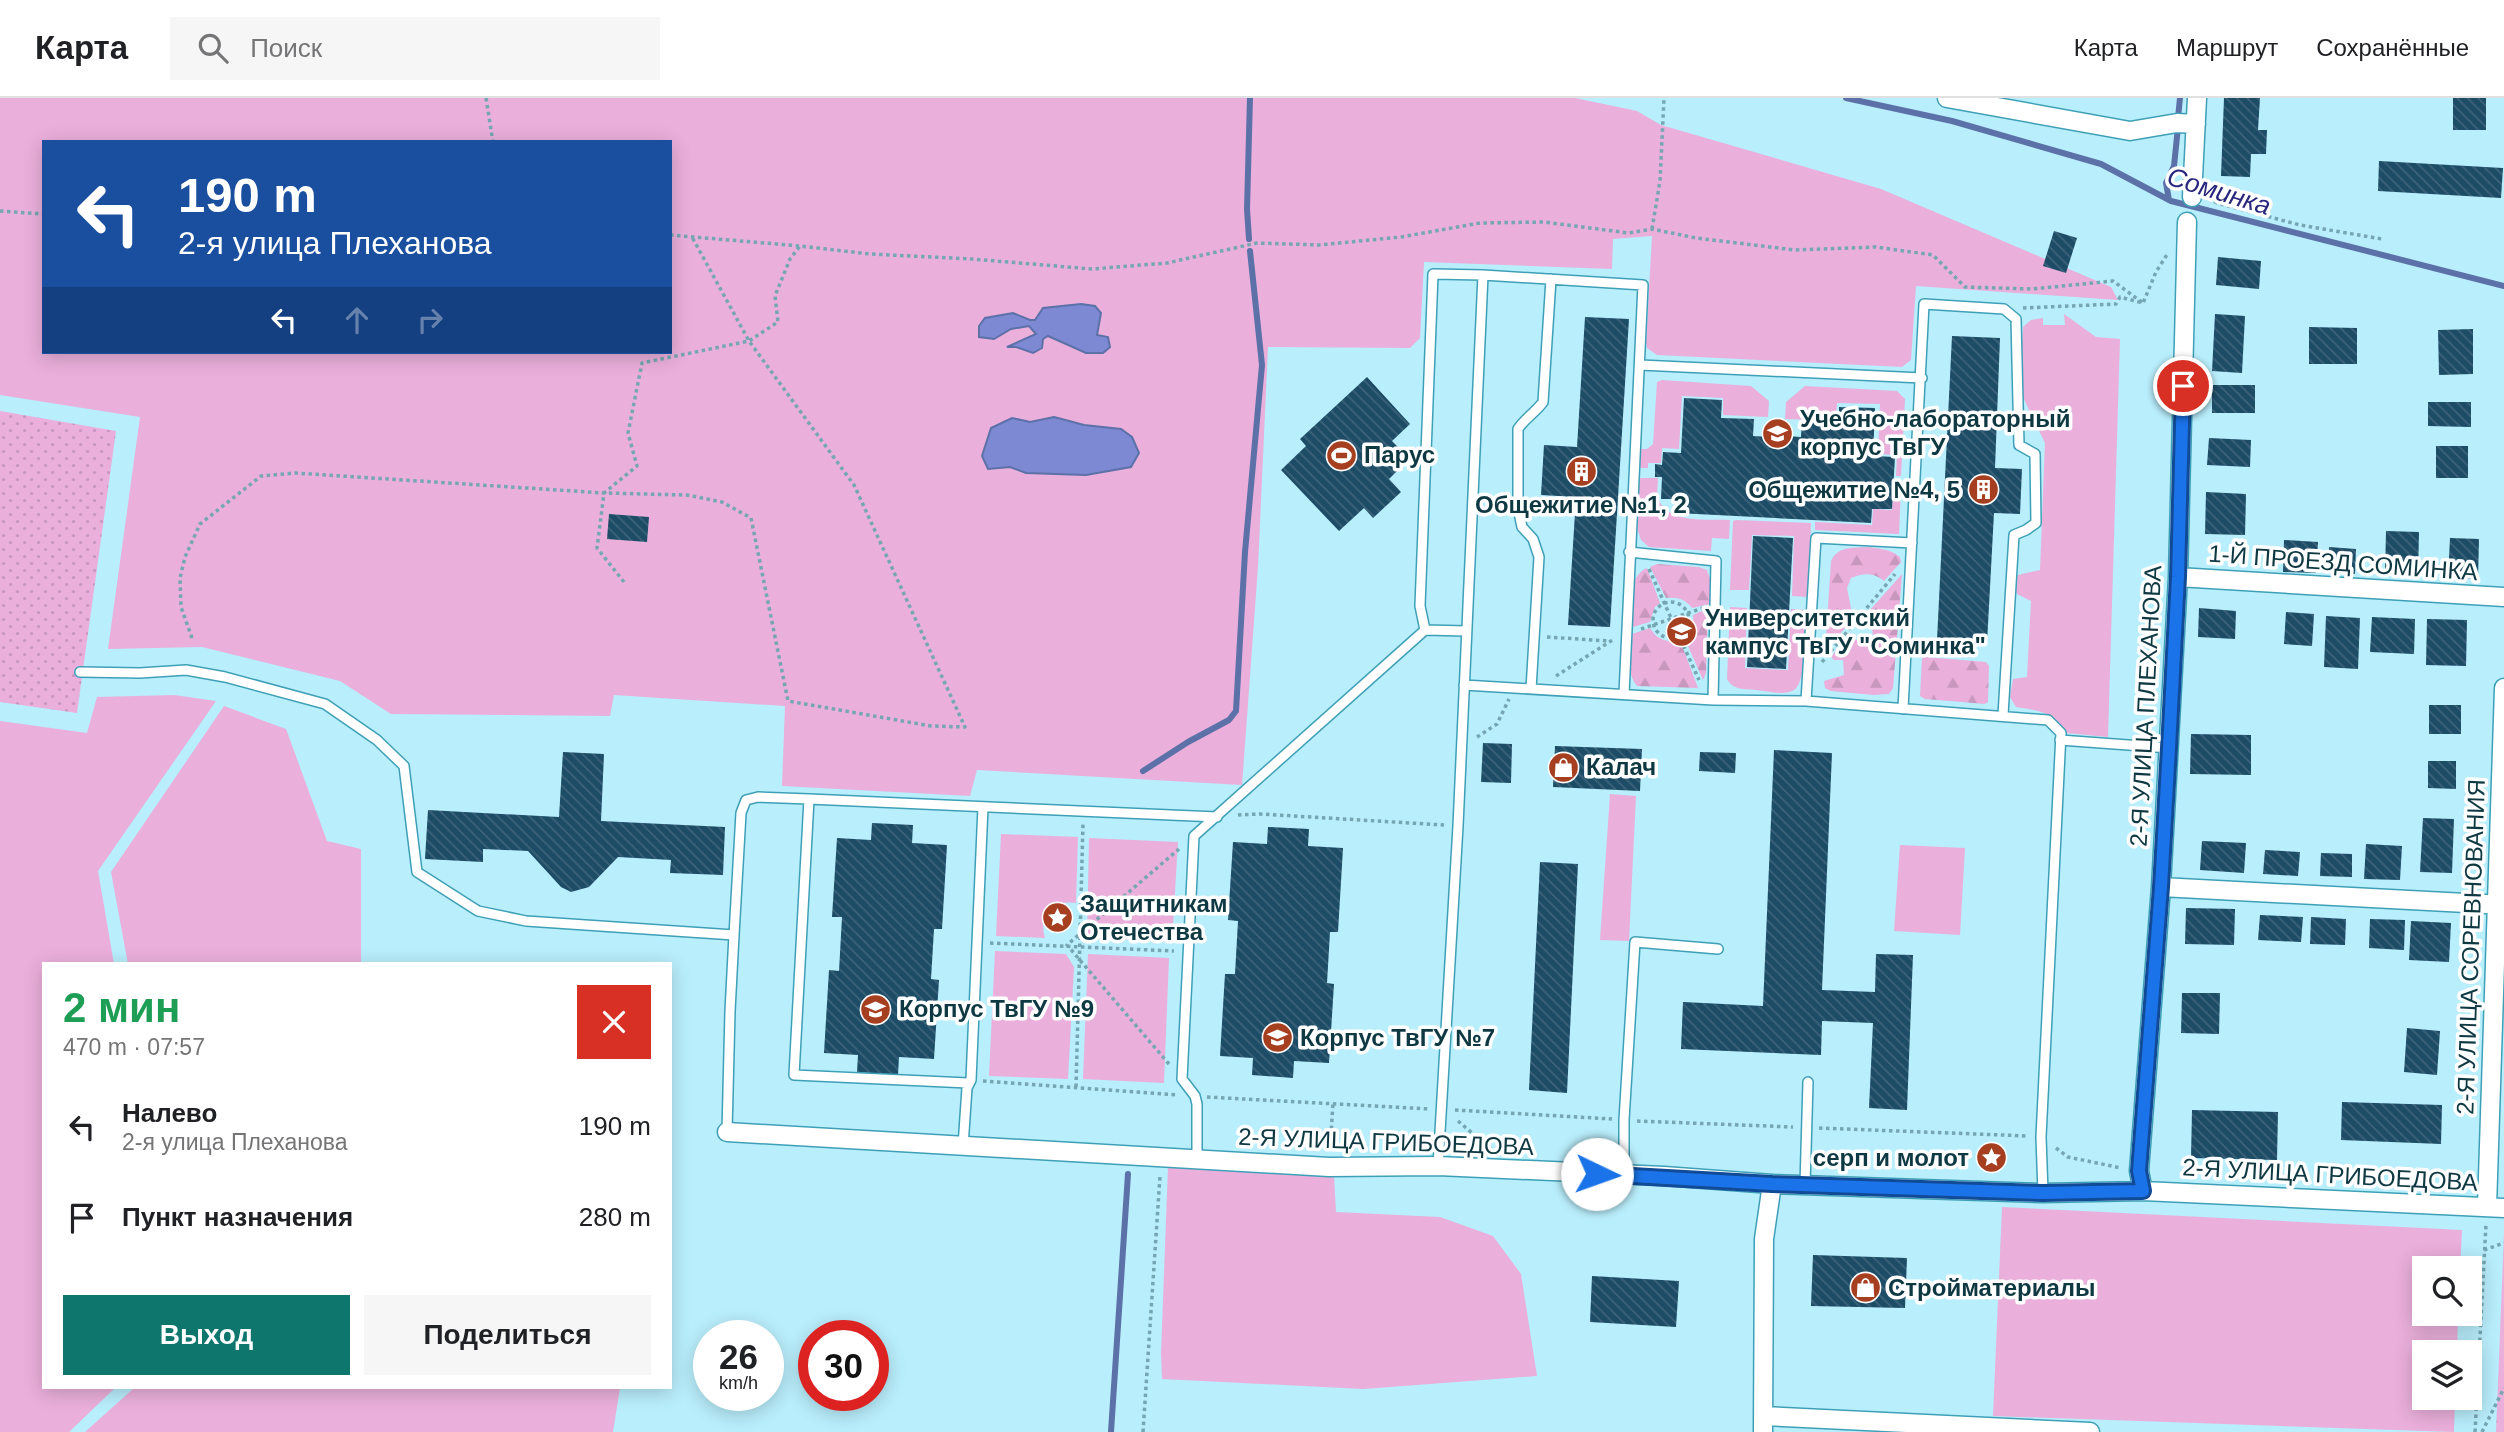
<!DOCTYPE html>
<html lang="ru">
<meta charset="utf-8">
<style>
body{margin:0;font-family:Helvetica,sans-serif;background:#f6f6f6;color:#202124;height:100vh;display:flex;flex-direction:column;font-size:26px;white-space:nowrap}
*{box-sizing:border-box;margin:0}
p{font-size:23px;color:#757577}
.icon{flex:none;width:38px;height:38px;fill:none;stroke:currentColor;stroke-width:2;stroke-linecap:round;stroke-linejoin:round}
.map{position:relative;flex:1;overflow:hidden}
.side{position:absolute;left:42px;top:864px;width:630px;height:427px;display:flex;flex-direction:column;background:#fff;border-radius:0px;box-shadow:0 4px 18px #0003}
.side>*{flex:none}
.guide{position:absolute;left:42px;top:42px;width:630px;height:214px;border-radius:0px;box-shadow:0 4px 18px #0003;background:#1a4fa0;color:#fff;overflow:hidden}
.tools{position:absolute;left:2412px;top:1158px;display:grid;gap:14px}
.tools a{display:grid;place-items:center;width:70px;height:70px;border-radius:0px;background:#fff;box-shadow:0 4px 18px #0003;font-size:35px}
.speed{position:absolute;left:693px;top:1222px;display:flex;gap:14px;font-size:35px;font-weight:700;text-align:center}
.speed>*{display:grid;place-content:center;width:91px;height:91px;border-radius:50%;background:#fff;box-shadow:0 4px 18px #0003;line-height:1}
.speed small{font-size:18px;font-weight:400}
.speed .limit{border:10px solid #d22;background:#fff;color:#111}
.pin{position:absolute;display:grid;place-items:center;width:60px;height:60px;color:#fff;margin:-30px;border:4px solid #fff;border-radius:50%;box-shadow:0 2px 7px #0007}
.me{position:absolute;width:77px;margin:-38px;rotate:93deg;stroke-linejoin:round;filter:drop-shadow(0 0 5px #0008)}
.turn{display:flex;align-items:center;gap:24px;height:147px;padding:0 21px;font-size:32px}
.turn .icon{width:91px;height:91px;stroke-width:2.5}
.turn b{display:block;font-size:49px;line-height:60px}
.lanes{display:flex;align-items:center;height:66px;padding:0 21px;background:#0003;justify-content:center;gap:35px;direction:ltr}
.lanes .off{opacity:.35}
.round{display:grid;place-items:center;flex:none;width:74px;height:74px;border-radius:0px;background:#f6f6f6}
.head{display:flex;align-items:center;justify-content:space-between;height:119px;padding:0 21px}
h1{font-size:42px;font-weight:700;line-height:52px;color:#1e9e55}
.action{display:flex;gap:14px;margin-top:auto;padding:14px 21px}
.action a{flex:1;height:80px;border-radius:0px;background:#0f766e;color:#fff;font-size:28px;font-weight:700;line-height:80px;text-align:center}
.action a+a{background:#f6f6f6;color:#202124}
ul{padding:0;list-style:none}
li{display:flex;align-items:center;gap:21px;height:91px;padding:0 21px}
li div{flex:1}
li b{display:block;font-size:26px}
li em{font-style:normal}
header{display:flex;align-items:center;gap:42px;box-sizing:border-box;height:98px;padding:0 35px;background:#fff;border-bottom:2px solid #e0e0e0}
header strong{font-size:33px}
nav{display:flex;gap:38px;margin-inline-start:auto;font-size:24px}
.search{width:490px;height:63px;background:#f6f6f6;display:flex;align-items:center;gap:18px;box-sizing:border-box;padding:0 24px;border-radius:0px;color:#757577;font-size:26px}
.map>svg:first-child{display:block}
</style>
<header>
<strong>Карта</strong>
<div class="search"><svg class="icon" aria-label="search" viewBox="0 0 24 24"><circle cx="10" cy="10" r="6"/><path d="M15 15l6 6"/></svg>Поиск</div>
<nav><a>Карта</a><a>Маршрут</a><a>Сохранённые</a></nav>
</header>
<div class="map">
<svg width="2504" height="1334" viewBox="0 0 2504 1334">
<defs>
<pattern id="forest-firs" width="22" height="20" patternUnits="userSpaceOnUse" patternTransform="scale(1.75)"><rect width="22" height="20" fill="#eaafdb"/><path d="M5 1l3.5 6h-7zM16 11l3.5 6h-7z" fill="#c897bd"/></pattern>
<pattern id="garden-dots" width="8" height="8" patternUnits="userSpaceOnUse" patternTransform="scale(1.75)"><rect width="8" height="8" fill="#eaafdb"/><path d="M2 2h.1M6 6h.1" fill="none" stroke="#c897bd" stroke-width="1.8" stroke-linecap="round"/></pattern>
<pattern id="building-back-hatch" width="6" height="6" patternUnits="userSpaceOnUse" patternTransform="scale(1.75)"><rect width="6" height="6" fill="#1d4c67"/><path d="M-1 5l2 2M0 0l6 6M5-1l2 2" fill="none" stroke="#3c647a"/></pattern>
</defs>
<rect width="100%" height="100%" fill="#b9eefc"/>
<path fill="#eaafdb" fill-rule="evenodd" d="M0 0H1575L1637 13 1661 27 1881 91 2111 189 2118 202 1916 188 1911 262 1902 269 1657 257 1647 250 1646 245 1652 138 1613 141 1612 171 1424 164 1420 240 1410 250 1268 249 1258 469 1242 687 977 672 970 698 782 688 785 608 614 597 610 618 391 616 340 583 202 549 108 551 140 319 0 297ZM44 44H670V254H44Z
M2064 216 2096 239 2120 241 2108 639 2066 635C2052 613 2040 613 2016 609L2010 599 2013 581 2027 579 2031 503 2017 496 2014 486 2018 477 2040 472 2045 345 2021 295 2020 284 2023 229 2031 222 2043 220V227H2065Z
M1662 282 1751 288 1769 303 1768 319 1723 317V300L1682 298 1679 351 1662 350 1661 365H1648V370H1639V351H1647L1653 346 1657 284Z
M1805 288 1897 293 1905 301 1901 378H1896L1897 357 1878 356 1880 306 1837 305 1836 323 1785 321 1786 304Z
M1639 380H1658C1658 387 1656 396 1659 402 1668 426 1709 421 1730 422L1729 441 1712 440 1711 453 1649 449 1641 442 1637 430Z
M1894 389H1901L1899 436 1815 432V424L1872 427 1873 411 1892 412Z
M1736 422 1811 425 1808 499 1792 498 1794 438 1752 437 1749 492H1730L1733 423Z
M1730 509 1747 510 1745 570 1788 572 1791 511 1805 512C1805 527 1807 585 1794 592 1784 598 1767 593 1756 592 1744 591 1733 592 1727 581Z
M174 597 216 603 98 773 114 866H44V1290H115L69 1334H0V623L87 635 97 599Z
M224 608 286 631 327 743 361 751V866H128L111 774Z
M1610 696 1636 698 1629 843 1600 842Z
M1001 736 1078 739 1076 805C1053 801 1038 818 1045 840L996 838Z
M1089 740 1178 744 1172 844 1087 840Z
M1900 747 1965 750 1960 837 1894 833Z
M995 853 1066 856 1074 869 1068 981 989 978Z
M1088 856 1169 860 1164 985 1083 981Z
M1168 1069 1334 1078 1336 1114 1440 1119 1493 1138 1521 1176 1537 1278 1363 1291 1162 1281 1161 1255Z
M2002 1109 2462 1132 2460 1171H2424V1216H2458L2457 1255H2424V1300H2455L2454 1334 1993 1318Z
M134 1290H620L613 1334H85Z"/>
<path fill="url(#forest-firs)" d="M1868 449C1880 451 1890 451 1900 459L1901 464 1884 483C1873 474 1863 475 1851 480L1847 490 1853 520 1825 555 1831 463C1838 448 1852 450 1868 449Z
M1657 466 1699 469 1707 472 1710 481 1711 506 1692 510C1685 501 1678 499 1666 500L1650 469Z
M1647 470 1660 505 1655 509 1650 524 1633 529C1633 510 1626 479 1647 470Z
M1902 476 1893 590 1889 596 1873 597 1831 593 1825 590 1824 583 1844 577 1843 562H1834L1831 559 1848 538 1859 543H1868L1873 538 1870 512Z
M1708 510 1706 575 1703 582 1684 539C1691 532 1694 527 1693 517Z
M1650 530C1658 543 1666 544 1680 542L1698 590 1637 588C1625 573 1630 555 1632 536Z
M1926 559 1986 564 1989 568 1988 604 1985 606 1925 601 1920 598 1922 560Z
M2504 1135V1334H2496Z"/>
<path fill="url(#garden-dots)" d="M0 313 116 333 77 615 0 604Z"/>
<path fill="#7d89d3" stroke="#5c71a8" stroke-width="2" d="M1081 206 1095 208 1101 215 1097 237 1108 239 1110 249 1103 255H1086L1048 238 1043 241 1042 250 1033 255 1016 249H1007L1036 236 1029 228 1011 231 994 241 979 239V228L985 220 1013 215 1030 222H1035L1043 210Z
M1054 319 1084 327 1121 331 1132 339 1139 355 1131 369 1086 377 1026 375 1010 369 988 371 982 358 991 330 1012 320 1030 324Z"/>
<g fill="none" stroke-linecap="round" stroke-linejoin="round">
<path stroke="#5c71a8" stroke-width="6" d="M1846 0 1952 23 2101 66 2171 103 2504 188
M2178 20 2180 0
M2169 102 2166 85 2174 68 2178 29
M1249 141 1247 111 1250 0
M1143 673 1188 644 1229 622 1236 613 1245 454 1262 267 1250 153
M1111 1334 1128 1076"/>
</g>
<path fill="url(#building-back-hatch)" d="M2224 0H2260L2258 32H2267L2266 56H2251L2250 79 2221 78Z
M2453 0H2486V32H2453Z
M2379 63 2503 70 2501 100 2378 93Z
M2054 133 2077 140 2066 175 2043 168Z
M2218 159 2261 163 2259 191 2216 187Z
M2215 216 2245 218 2242 275 2212 273Z
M1585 219 1629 221 1610 529 1568 527 1576 399 1541 397 1544 347 1577 349Z
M2309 229 2357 230V266H2309Z
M2473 231V276L2439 277 2438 232Z
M1952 238 2000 240 1995 370 2022 371 2020 416 1994 415 1987 545 1937 542Z
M1367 279 1410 326 1392 343 1401 352 1395 358 1403 367 1389 381 1401 394 1373 420 1364 410 1339 433 1281 372 1306 348 1300 341Z
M2212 287H2255V315H2212Z
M1684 300 1722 302 1721 320 1754 321 1753 338 1770 339V322L1787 323V338L1801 339 1802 322 1839 323V309L1875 310 1873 358 1895 359 1892 411H1872L1871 425 1677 415 1678 401H1661L1662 379H1655V366L1662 367 1663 354 1681 355Z
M2428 304H2471V329L2428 328Z
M2209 340 2251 342 2250 369 2207 367Z
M2436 348H2468V380H2436Z
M2206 394 2246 396 2245 437 2205 436Z
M609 416 649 419 647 444 607 441Z
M2386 433 2419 434 2418 477 2385 476Z
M1753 438 1793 440 1786 571 1747 569Z
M2450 440 2479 441 2478 481 2448 480Z
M2284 442 2318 444 2316 475 2283 474Z
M2329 449 2356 451 2355 476 2328 474Z
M2199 510 2236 513 2235 541 2198 539Z
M2286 514 2314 516 2312 548 2284 546Z
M2326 518 2360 520 2358 571 2324 569Z
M2372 519 2415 521 2414 556 2370 554Z
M2427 521 2467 522 2466 568 2426 567Z
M2429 607H2461V636H2429Z
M2191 636 2251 637V677L2190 676Z
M1483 645 1512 646 1511 685 1481 684Z
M1555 648 1642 651 1640 693 1553 689Z
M1774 652 1832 655 1822 892 1875 894 1876 856 1913 857 1907 1012 1869 1010 1873 925 1822 923 1821 957 1681 951 1683 904 1763 908Z
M563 654 604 656 601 723 725 729 723 777 670 775 671 762 618 759 589 789 571 794 561 789 528 753 483 751V764L425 761 428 712 559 719Z
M1700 654 1736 655 1735 675 1699 673Z
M2428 663H2456V691L2428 690Z
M2423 720 2454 721 2452 775 2420 774Z
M872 725 913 727 912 745 947 747 942 831H934L931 881 939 882 934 961 899 959 898 977 857 974 858 957 824 955 829 872 839 873 842 819H832L837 740 871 742Z
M1268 729 1309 731 1308 748 1343 750 1338 834H1330L1327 885 1334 886 1329 965 1294 963 1293 980 1252 977 1253 960 1220 958 1225 876H1235L1238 823 1228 822 1233 744 1267 746Z
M2202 743 2246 745 2244 775 2200 772Z
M2366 746 2402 748 2400 782 2364 781Z
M2265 752 2300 754 2298 778 2263 776Z
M2321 755 2352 756V779L2320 778Z
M1540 764 1578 766 1567 995 1529 992Z
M2186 810 2235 811 2234 847 2185 846Z
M2260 817 2303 819 2301 844 2258 842Z
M2311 819 2346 821 2345 847 2310 846Z
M2370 821 2405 822 2404 852 2369 850Z
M2411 823 2451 825 2449 864 2409 862Z
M2182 895H2220L2219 936 2181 935Z
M2407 930 2440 933 2437 977 2404 974Z
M2342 1004 2442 1007 2441 1046 2341 1042Z
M2192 1012 2278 1014 2277 1062 2191 1060Z
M1813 1157 1907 1160 1905 1210 1811 1208Z
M1592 1178 1679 1183 1676 1229 1590 1224Z"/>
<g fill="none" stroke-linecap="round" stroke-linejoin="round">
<defs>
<path id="lane" d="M1640 267 1922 280
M1629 454 1716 463 1713 602
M1466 533 1425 532 1420 508 1433 176 1483 177
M80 574 140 575 186 572 225 579 325 606 377 642 404 668 417 774 478 813 526 823 734 837 730 913 727 1034
M1464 587 1713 602 1806 603 2048 622 2061 635 2041 1039 2043 1095
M1531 591 1539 459 1533 441 1522 429 1518 410V331C1525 320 1535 315 1543 304L1551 181
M1806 603 1816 440 1912 445
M1903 611 1924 206 2004 211 2016 221 2019 347 2035 356 2036 425 2026 432 2014 437 2003 617
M2060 642 2169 650
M734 837 741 715 746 702 758 699 809 701
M968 985 794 977 809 701 1217 719
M963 1048 967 990 971 982 983 709
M1197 1061V1006L1195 998 1182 981 1194 738 1425 532
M1438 1068 1458 728 1483 177 1643 187 1624 596
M1624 1077V1022L1635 844 1718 851
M1805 1087 1808 984"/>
<path id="street" d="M1947 0 2130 33 2177 25 2196 26
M2192 99 2197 0
M2178 479 2504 499
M2161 789 2504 807
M727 1034 1329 1069 1438 1068 1664 1078 1772 1086 2043 1095 2143 1093 2504 1110
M2143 1093 2139 1073 2161 789 2178 479 2187 124
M2487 1109 2504 590
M1764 1318 2090 1334
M1763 1334 1764 1141 1772 1086"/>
</defs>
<use href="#lane" stroke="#3ea0b7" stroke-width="12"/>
<use href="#street" stroke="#3ea0b7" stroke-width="21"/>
<path stroke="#75a6b2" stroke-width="3.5" stroke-dasharray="3.5 3.5" stroke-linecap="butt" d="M486 0 493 44
M2208 100 2217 105 2300 127 2382 141
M0 113 44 116
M1652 131 1660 83 1664 0
M670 137 800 148 870 156 972 161 1092 171 1167 165 1257 145 1319 147 1401 139 1480 125 1544 124 1629 135 1652 131 1696 140 1795 152 1876 149 1933 157 1965 189 2032 191 2113 183 2143 205
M2023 210 2116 206 2120 199 2143 205 2156 174 2168 155
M1649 471 1699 582
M624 484 597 450 604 395 637 368 628 335 642 265 749 243 778 224 775 198 790 161 800 148
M1653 522a18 18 0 1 1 36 0a18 18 0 1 1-36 0Z
M1641 531 1703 510
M1547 539 1609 543
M192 540 181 509 180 480 185 459 200 426 261 378 295 375 604 395 687 397 722 404 751 420 788 603 931 628 965 629 854 387 749 243 692 139
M1822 564 1895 476
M1556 578 1614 541
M1477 639 1497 626 1509 601
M1238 717 1260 716 1444 727
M990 845 1174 853
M1169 966 1067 847 1179 751
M983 983 1178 997
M1076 989 1083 725
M1207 999 1430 1011
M1455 1012 1612 1021
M1458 1023 1491 1051
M1637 1023 1793 1029
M1819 1030 2028 1038
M2056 1050 2068 1059 2121 1070
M1330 1052 1333 1005
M2484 1152 2504 1145
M1143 1334 1160 1078
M2475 1334 2486 1126
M2482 1334 2504 1290"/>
<use href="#lane" stroke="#fff" stroke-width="9"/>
<use href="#street" stroke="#fff" stroke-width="18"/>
</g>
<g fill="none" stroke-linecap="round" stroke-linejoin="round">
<defs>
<path id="route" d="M1597 1076 1772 1086 2043 1095 2143 1093 2139 1073 2161 789 2169 650 2178 479 2183 288"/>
</defs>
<use href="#route" stroke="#114b97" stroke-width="18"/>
<use href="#route" stroke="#1a73e8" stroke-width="12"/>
</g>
<defs>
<symbol id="university-disc" viewBox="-11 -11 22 22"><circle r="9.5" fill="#a63e20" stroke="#fff"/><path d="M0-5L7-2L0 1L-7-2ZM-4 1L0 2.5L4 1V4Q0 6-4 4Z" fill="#fff"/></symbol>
<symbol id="stadium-disc" viewBox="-11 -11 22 22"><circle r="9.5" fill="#a63e20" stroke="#fff"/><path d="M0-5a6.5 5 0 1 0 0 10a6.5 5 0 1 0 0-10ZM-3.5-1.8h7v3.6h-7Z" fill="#fff"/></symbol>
<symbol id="building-disc" viewBox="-11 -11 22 22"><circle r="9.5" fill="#a63e20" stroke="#fff"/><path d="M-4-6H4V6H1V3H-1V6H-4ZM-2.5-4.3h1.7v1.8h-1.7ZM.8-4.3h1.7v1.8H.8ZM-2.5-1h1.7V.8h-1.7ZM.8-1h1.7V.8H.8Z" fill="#fff"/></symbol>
<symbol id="shop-disc" viewBox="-11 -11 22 22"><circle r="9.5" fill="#a63e20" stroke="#fff"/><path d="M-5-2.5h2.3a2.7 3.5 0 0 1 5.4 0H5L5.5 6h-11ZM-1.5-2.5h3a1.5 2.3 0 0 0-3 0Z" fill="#fff"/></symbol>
<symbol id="sight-disc" viewBox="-11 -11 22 22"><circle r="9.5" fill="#a63e20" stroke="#fff"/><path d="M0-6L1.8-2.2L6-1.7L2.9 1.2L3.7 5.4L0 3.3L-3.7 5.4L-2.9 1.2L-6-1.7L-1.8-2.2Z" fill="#fff"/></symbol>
</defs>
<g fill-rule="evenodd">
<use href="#university-disc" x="1760" y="318" width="35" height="35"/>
<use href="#stadium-disc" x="1324" y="340" width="35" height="35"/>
<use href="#building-disc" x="1564" y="356" width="35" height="35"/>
<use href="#building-disc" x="1966" y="374" width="35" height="35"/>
<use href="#university-disc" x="1664" y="516" width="35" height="35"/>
<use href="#shop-disc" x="1546" y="652" width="35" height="35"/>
<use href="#sight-disc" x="1040" y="802" width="35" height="35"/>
<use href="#university-disc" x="858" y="894" width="35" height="35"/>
<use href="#university-disc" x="1260" y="922" width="35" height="35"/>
<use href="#sight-disc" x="1974" y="1042" width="35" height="35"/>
<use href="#shop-disc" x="1848" y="1172" width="35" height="35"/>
</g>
<g text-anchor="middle" stroke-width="7" stroke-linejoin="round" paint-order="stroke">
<g font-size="24" font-weight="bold" fill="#0f3942" stroke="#fff" text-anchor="start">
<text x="1800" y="329">Учебно-лабораторный<tspan x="1800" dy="28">корпус ТвГУ</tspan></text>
<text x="1364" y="365">Парус</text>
<text x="1960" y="400" text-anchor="end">Общежитие №4, 5</text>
<text x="1581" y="415" text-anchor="middle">Общежитие №1, 2</text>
<text x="1705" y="528">Университетский<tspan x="1705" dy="28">кампус ТвГУ "Соминка"</tspan></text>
<text x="1586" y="677">Калач</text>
<text x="1080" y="814">Защитникам<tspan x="1080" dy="28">Отечества</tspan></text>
<text x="899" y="919">Корпус ТвГУ №9</text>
<text x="1300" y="948">Корпус ТвГУ №7</text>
<text x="1969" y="1068" text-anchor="end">серп и молот</text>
<text x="1888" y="1198">Стройматериалы</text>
</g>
<g font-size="24" fill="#0f3942" stroke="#fff">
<text transform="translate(2343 465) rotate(4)" y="8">1-Й ПРОЕЗД СОМИНКА</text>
<text transform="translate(2146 608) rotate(-87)" y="8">2-Я УЛИЦА ПЛЕХАНОВА</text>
<text transform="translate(2471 849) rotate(-88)" y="8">2-Я УЛИЦА СОРЕВНОВАНИЯ</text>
<text transform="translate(1386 1044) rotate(2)" y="8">2-Я УЛИЦА ГРИБОЕДОВА</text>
<text transform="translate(2330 1077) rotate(3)" y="8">2-Я УЛИЦА ГРИБОЕДОВА</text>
</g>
<g font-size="26" font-style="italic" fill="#28267d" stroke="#fff">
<text transform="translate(2219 93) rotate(17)" y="9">Соминка</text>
</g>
</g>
</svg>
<div class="tools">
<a><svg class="icon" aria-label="search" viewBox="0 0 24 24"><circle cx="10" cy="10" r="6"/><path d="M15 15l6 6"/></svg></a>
<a><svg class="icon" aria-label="layers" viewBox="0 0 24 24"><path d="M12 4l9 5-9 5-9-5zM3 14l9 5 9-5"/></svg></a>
</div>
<div class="speed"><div>26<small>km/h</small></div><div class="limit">30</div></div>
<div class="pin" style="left:2183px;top:288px;background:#d93025"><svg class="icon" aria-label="arrive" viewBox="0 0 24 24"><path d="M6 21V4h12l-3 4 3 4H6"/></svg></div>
<svg class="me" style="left:1597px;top:1076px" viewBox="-20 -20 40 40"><circle r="19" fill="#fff"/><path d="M0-13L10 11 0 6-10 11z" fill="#1a73e8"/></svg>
<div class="guide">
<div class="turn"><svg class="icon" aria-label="left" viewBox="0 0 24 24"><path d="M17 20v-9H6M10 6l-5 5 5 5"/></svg><div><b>190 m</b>2-я улица Плеханова</div></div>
<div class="lanes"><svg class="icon" aria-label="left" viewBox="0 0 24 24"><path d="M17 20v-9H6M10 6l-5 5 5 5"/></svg><svg class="icon off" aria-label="ahead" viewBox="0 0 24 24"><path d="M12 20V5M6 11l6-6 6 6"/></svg><svg class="icon off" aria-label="right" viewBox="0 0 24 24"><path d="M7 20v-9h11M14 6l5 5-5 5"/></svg></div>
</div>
<section class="side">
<div class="head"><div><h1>2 мин</h1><p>470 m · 07:57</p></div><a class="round" style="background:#d93025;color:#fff"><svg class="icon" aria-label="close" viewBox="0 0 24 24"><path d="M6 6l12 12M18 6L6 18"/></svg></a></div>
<ul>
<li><svg class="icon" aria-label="left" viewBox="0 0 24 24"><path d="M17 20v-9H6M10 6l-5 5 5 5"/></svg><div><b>Налево</b><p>2-я улица Плеханова</p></div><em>190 m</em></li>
<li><svg class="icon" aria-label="arrive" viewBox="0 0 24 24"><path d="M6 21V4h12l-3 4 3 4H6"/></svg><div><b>Пункт назначения</b></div><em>280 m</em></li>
</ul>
<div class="action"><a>Выход</a><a>Поделиться</a></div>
</section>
</div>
